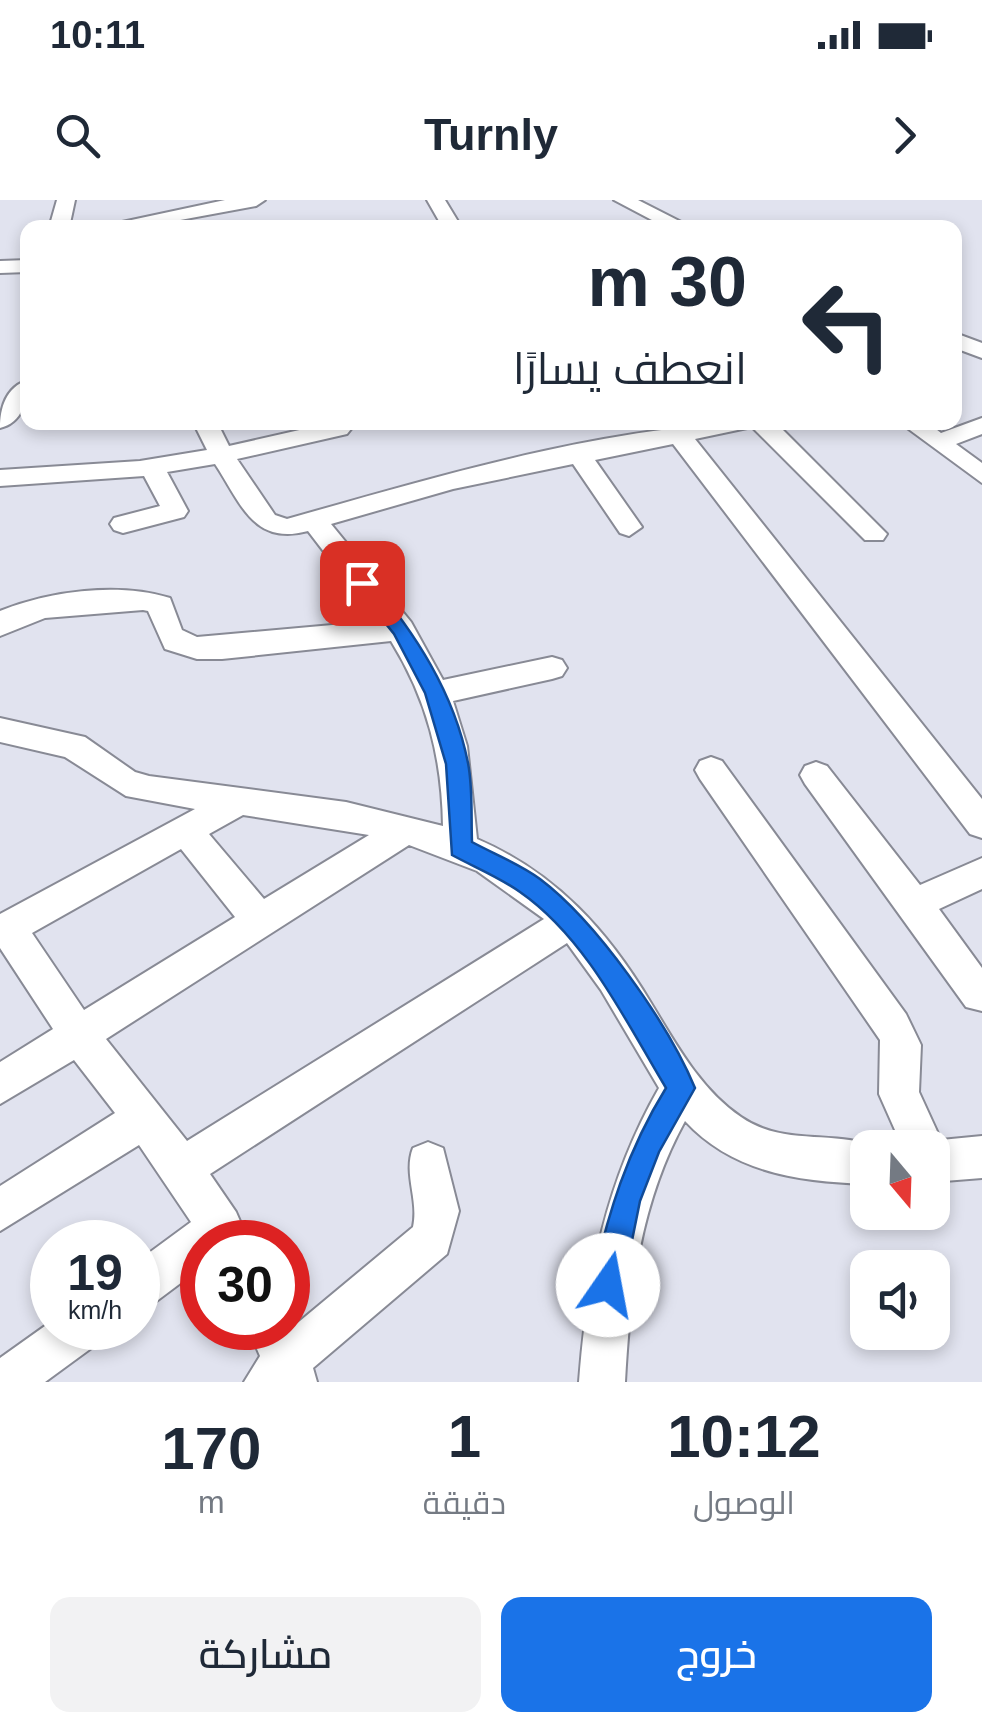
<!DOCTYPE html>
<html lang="ar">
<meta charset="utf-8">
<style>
body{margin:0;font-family:Arial,Cairo,sans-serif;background:#f2f2f3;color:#1f2937;direction:rtl;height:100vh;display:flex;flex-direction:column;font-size:38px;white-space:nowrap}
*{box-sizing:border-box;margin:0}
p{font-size:32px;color:#747a83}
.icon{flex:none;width:55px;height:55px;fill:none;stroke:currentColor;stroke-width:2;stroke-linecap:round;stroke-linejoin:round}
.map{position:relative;height:1182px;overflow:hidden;direction:ltr}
.details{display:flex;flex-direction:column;background:#fff;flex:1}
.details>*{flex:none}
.guide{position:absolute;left:20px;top:20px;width:942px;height:210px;border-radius:20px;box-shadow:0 5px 15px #0003;direction:rtl;background:#fff;color:#1f2937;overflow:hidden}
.needle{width:65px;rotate:161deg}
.tools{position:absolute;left:850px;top:930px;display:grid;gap:20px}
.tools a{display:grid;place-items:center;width:100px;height:100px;border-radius:20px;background:#fff;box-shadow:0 5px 15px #0003;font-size:50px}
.speed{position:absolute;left:30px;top:1020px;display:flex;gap:20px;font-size:50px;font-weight:700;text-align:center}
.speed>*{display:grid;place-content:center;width:130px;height:130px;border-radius:50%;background:#fff;box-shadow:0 5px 15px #0003;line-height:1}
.speed small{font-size:25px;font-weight:400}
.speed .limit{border:15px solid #d22;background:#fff;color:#111}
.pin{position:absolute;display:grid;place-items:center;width:85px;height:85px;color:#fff;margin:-42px;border-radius:20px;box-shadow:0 5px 15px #0006}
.me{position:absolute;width:110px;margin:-55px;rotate:12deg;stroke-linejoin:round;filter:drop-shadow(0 0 8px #0008)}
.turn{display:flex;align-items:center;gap:35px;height:210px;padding:0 50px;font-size:45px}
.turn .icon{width:130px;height:130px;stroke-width:2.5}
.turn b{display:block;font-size:70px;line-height:85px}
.eta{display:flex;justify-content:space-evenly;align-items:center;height:170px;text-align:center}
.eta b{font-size:60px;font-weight:600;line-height:70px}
.primary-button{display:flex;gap:20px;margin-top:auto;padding:20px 50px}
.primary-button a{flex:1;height:115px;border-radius:20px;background:#1a73e8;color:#fff;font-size:40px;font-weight:600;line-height:115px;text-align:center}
.primary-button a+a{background:#f2f2f3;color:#1f2937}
.status{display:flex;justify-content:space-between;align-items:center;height:70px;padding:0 50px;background:#fff;direction:ltr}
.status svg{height:28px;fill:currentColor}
header{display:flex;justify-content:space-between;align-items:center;height:130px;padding:0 50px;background:#fff;font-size:45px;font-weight:600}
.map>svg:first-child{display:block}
</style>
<div class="status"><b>10:11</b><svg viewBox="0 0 49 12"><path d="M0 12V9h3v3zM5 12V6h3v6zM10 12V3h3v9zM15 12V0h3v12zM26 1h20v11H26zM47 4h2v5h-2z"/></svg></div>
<header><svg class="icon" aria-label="forward" viewBox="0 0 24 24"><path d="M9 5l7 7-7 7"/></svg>Turnly<svg class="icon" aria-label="search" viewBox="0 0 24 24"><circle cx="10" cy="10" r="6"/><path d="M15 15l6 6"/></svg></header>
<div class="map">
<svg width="982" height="1182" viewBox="0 0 982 1182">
<rect width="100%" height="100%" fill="#e1e3ef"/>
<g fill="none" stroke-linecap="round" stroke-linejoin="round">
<defs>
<path id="street" d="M57 0H75L69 28H49Z
M225 0H265L256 6 137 28H94Z
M427 0H445L462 28H443Z
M614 0H638L693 28H667Z
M28 60V72L0 73V61Z
M955 133 982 143V158L955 148Z
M28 180C28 200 22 223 0 228 0 208 6 187 28 180Z
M982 218V234L956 244 982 263V283L899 222H927L941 233Z
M193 222H217L229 246 335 222 347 224 351 229 347 234 237 259 275 315 287 319C439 276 617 222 775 222L887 334 883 340H865L752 227 695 239 982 599V638L970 634 673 244 595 260 642 327 629 336 620 333 573 264 453 289 331 324 411 422 443 480 552 457 562 460 567 468 562 476 552 479 453 501 467 546 477 639C556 673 608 731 651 803 676 844 700 889 741 917 784 947 835 929 880 948H868V984C800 982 733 973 685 921 640 1003 630 1090 625 1182H579C587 1076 606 981 659 888L601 790 567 743 210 974 236 1012 249 1042H202V1067L154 1103 138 1109V1061L191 1022 139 945 0 1031V986L115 913 74 860 0 904V862L53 829 0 748V714L195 609 126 596 65 557 0 542V518L85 537 135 572 149 576 346 602 443 626C442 558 427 499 391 441L222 459H197L165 449 148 411 143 410 45 418 0 436V411C50 391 118 382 170 398L182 430 197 437 377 421 308 331C253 346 241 303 215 264L167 272 188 311 184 317 123 333 114 330 110 324 114 318 160 306 144 276 0 286V270L140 261 207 250ZM243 615 369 635 264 699 209 634ZM409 645 477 671 544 719 187 941 106 839ZM181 649 235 717 84 810 32 733Z
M711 557 722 561 906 814 921 845 919 892 941 940 982 936V978L932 982V948H903L879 894 880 840 700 579 695 570 700 561Z
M816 562 827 566 920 685 982 658V689L939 709 982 768V811L966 807 805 584 800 575 805 566Z
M428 942 443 948 459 1011 447 1054 313 1168 317 1182H244L260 1156 248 1128H288V1115L294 1126 413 1027C419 999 403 974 413 948Z
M52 1121V1128H104L97 1144 45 1182H0V1158Z"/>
</defs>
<use href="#street" stroke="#888a95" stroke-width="4"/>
<use href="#street" fill="#fff" fill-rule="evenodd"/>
</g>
<path fill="#1a73e8" stroke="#114b97" stroke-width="2.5" d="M362 376 369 378C415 433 454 492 468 563 473 588 471 617 472 642 494 654 520 664 540 679 596 721 668 823 695 888L659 952 640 1001 623 1085 618 1096 608 1100 597 1096 592 1085C608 1013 627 951 666 888 625 820 586 738 520 692 499 677 474 667 452 655L446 564 425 493 394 434 353 383Z"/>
</svg>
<div class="tools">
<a><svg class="needle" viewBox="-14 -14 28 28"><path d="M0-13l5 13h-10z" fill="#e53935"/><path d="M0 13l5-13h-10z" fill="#747a83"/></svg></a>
<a><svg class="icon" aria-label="sound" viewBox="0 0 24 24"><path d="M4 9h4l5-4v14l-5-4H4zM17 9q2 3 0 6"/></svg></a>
</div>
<div class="speed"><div>19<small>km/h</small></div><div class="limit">30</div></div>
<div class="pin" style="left:362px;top:383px;background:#d93025"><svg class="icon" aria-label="arrive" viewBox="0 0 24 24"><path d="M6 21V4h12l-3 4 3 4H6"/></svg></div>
<svg class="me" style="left:608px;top:1085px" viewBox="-20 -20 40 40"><circle r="19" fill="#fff"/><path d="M0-13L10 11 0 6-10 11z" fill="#1a73e8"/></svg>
<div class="guide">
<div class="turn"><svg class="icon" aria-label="left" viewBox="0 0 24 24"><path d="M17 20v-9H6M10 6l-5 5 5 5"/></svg><div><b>30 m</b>انعطف يسارًا</div></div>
</div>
</div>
<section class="details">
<div class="eta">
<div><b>10:12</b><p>الوصول</p></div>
<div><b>1</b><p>دقيقة</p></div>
<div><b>170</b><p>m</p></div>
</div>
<div class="primary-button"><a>خروج</a><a>مشاركة</a></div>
</section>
